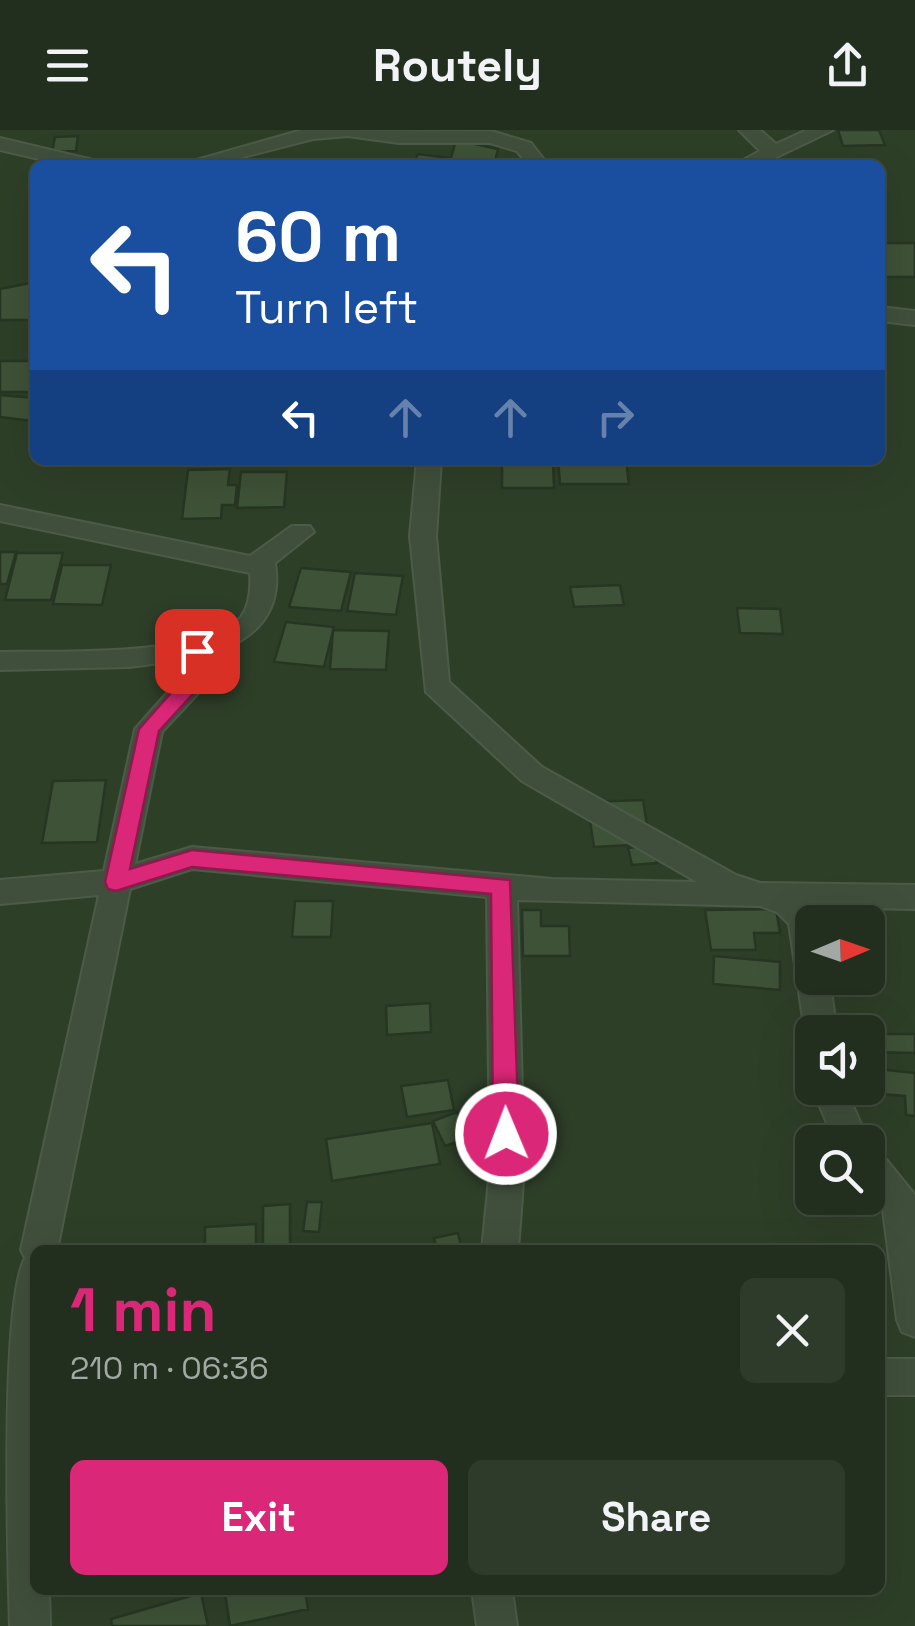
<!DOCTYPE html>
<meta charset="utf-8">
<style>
body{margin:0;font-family:"Space Grotesk",sans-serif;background:#2e3b2b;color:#f1f3f6;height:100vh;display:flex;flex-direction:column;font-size:38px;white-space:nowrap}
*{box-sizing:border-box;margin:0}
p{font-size:32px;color:#a2a9a4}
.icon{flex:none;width:55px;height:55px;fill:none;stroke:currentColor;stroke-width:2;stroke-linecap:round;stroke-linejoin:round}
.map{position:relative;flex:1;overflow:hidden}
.panel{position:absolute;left:30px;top:1115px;width:855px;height:350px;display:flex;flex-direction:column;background:#222f1e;border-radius:15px;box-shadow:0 10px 40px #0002,0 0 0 2px #3f4a3c}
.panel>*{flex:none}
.banner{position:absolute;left:30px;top:30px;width:855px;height:305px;border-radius:15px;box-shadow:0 10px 40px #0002,0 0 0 2px #3f4a3c;background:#1a4fa0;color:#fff;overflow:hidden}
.needle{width:65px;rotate:88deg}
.controls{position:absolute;left:795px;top:775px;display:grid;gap:20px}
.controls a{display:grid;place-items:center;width:90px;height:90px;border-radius:15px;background:#222f1e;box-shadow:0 10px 40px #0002,0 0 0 2px #3f4a3c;font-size:50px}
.pin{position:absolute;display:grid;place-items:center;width:85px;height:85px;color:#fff;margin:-42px;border-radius:20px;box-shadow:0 5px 15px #0006}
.me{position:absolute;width:110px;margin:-55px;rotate:359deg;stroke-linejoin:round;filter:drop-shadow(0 0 8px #0008)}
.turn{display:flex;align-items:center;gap:35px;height:210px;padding:0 40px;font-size:45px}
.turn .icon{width:130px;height:130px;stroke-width:2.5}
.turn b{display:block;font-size:70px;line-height:85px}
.lanes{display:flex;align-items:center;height:95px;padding:0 40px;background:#0003;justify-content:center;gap:50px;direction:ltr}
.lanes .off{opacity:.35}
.round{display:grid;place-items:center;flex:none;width:105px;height:105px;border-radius:15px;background:#2e3b2b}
.headline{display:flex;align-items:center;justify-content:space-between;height:170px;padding:0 40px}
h1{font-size:60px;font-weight:700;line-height:75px;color:#db2777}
.button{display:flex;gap:20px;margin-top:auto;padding:20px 40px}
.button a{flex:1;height:115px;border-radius:15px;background:#db2777;color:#fff;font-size:40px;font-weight:700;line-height:115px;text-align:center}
.button a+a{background:#2e3b2b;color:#f1f3f6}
header{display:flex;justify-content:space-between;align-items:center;height:130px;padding:0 40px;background:#222f1e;font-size:45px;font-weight:700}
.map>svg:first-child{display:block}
</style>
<header><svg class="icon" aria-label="menu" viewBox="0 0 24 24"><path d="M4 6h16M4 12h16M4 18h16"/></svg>Routely<svg class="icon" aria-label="share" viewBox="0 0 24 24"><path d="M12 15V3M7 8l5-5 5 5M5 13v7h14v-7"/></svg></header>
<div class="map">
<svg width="915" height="1496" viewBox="0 0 915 1496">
<rect width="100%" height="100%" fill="#2e3f28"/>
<path fill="#3e5237" stroke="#273623" stroke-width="2.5" d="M838 0H879L885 15 843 16Z
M78 6 76 21 52 22 55 7Z
M456 10 498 19 494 35H449Z
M418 24 450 28 446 35H413Z
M880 113H915V147H880V137H884Z
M35 152V190H0V159Z
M0 231H35V262H0Z
M0 265 35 268 33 291 0 287Z
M502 330H553L554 358H502Z
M558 330H626L629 354H560Z
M230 339 228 355H237L235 375H222L221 388 182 389 188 340Z
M241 342H287L284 377 237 378Z
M0 422H16L7 454H0Z
M17 423H63L51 470H5Z
M62 435H111L102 475 53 474Z
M301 438 351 442 341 481 289 477Z
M355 443 403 446 396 485 347 481Z
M620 455 624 475 574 477 570 457Z
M737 478 780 479 783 504 740 503Z
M286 492 334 497 324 537 274 532Z
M333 500 389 501 386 540 330 539Z
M106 650 97 712 42 713 53 651Z
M643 670 650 714 594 717 587 672Z
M652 715 657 733 632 735 628 718Z
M295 771H333L331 807H292Z
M776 779 780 803H754L756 820H711L705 780Z
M522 780H541V796H569L570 826H523Z
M714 826 780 832V860L713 854Z
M430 873 431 902 387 905 386 876Z
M868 904H915V923L868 922Z
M868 938 915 943V986L906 985 905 966 869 963Z
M448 950 454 980 407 987 401 956Z
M457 982 469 1008 445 1016 433 991Z
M432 993 440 1034 332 1051 326 1009Z
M307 1072H322L319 1102 303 1101Z
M290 1074V1120H263V1076Z
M256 1094V1120H205V1097Z
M458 1103 462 1120H437L434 1108Z
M239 1460H305L308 1479 230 1496 225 1463Z
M201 1463 208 1496H112L111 1489Z"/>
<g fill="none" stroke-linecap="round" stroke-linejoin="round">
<defs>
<path id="minor" d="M302 0 491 1 531 13 548 35H528L517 21 490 13H399L348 6 313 9 212 35H179Z
M739 0H760L776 14 807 0H833L760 35H734L760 21Z
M0 8 97 31 100 35H65L0 20Z
M880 177 915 181V195L880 191Z
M417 330H441L436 406 449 552 542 637 736 745 760 753 915 755V779L811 777 820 792H812V848H829L837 902H812V912L805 902 789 794 777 782 760 776 517 770 524 1039 518 1120H482L490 1039 487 767 192 739 130 759 57 1120H35V1460H49L50 1496H10C8 1426 0 1174 25 1128L21 1120 99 765 0 774V750L104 741 135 599 182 546 183 530 129 537 0 540V522C49 521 210 527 241 487 250 475 251 457 250 443L0 391V375L250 426 292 396H310L314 402 275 433C283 483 255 510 210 524L205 556 162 602 135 734 192 717 552 749 697 752 522 651 426 562 410 406Z
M812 958H845L869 1012 868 1015 835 1012Z
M868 1018 880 1022 915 1065V1207L902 1202 897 1190 882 1072 868 1057Z
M880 1229H915V1265H880Z
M472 1460H512L517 1496H477Z"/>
</defs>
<use href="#minor" stroke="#4c5b48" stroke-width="4"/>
<use href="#minor" fill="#404f3c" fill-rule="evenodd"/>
</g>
<path fill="#db2777" stroke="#8e194d" stroke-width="2.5" d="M197 514 207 521 202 554 159 601 130 739 192 720 510 750 519 1004 515 1012 506 1015 493 1004 491 764 192 737 116 761 108 759 105 752 139 599 185 547 187 521Z"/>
</svg>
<div class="controls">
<a><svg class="needle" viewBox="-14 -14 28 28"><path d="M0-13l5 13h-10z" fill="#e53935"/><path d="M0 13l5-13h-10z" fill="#a2a9a4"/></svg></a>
<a><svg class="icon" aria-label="sound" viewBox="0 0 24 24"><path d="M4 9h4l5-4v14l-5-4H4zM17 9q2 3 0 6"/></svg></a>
<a><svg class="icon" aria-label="search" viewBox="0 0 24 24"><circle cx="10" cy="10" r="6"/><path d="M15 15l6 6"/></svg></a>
</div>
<div class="pin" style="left:197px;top:521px;background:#d93025"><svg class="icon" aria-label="arrive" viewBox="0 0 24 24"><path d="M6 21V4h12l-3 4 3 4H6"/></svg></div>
<svg class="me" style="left:506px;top:1004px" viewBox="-20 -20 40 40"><circle r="17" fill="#db2777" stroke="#fff" stroke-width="3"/><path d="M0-11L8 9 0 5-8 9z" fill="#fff"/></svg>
<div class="banner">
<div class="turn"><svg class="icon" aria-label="left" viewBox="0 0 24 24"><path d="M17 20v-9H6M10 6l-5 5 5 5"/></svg><div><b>60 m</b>Turn left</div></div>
<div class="lanes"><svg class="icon" aria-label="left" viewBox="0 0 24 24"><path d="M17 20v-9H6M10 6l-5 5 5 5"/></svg><svg class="icon off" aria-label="ahead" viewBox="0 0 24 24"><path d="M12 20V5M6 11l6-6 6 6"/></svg><svg class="icon off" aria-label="ahead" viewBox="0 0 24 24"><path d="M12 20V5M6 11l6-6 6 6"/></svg><svg class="icon off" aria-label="right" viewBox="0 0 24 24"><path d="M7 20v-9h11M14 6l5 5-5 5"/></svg></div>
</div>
<section class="panel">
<div class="headline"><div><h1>1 min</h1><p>210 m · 06:36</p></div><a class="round"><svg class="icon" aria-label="close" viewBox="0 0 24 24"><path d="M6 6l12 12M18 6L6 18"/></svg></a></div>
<div class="button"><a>Exit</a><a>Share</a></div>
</section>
</div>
